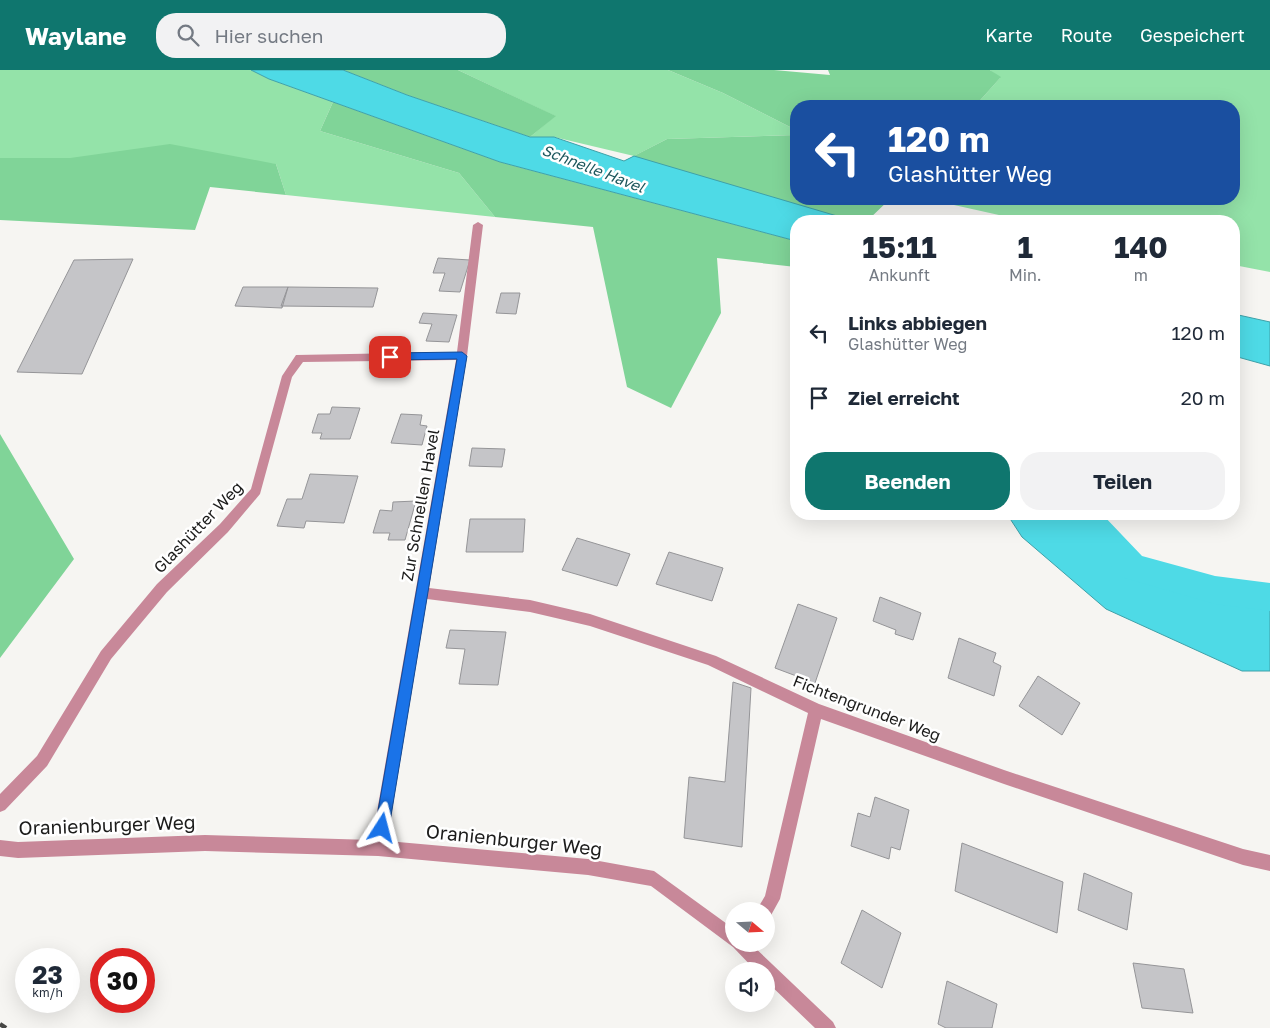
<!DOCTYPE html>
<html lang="de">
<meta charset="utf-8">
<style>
body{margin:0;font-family:"Golos Text",sans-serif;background:#f2f2f3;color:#1f2937;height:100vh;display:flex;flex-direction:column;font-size:19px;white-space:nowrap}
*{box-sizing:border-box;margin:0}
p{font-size:16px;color:#747a83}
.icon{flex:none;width:28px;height:28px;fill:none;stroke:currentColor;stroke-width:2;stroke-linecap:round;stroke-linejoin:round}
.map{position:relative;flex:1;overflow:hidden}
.details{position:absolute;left:790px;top:145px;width:450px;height:305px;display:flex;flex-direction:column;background:#fff;border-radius:20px;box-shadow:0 5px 20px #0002}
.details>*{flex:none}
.banner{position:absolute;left:790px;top:30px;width:450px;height:105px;border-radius:20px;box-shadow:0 5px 20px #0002;background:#1a4fa0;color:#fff;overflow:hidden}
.needle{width:32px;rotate:109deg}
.tools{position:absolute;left:725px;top:832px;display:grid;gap:10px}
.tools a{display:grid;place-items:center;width:50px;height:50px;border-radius:50%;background:#fff;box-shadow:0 5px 20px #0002;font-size:25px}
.speed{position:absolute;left:15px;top:878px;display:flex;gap:10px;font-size:25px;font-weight:700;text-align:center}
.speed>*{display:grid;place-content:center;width:65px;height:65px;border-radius:50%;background:#fff;box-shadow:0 5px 20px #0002;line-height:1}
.speed small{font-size:12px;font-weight:400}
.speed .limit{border:8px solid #d22;background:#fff;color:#111}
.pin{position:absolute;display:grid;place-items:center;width:42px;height:42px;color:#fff;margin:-21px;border-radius:10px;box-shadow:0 2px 8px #0006}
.me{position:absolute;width:55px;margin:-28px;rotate:9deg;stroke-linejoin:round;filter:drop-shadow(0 0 4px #0008)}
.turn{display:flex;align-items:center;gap:18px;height:105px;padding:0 15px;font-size:22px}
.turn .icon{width:65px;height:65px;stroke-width:2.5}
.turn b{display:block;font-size:35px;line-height:42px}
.eta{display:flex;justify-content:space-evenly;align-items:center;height:85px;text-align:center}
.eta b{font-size:30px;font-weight:700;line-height:35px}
.cta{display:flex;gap:10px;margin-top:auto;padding:10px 15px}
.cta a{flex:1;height:58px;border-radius:20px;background:#0f766e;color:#fff;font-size:20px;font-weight:700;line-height:58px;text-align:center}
.cta a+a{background:#f2f2f3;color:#1f2937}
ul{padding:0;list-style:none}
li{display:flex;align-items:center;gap:15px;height:65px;padding:0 15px}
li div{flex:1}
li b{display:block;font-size:19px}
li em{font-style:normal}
header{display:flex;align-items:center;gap:30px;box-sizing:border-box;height:70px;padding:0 25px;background:#0f766e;color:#fff}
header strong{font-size:24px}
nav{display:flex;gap:28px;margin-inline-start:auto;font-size:18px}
.search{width:350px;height:45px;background:#f2f2f3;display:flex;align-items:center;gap:12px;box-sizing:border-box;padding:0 18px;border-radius:20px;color:#747a83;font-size:19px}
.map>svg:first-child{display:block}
</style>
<header>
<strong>Waylane</strong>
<div class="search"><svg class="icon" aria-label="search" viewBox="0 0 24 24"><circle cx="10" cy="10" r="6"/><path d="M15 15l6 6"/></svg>Hier suchen</div>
<nav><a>Karte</a><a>Route</a><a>Gespeichert</a></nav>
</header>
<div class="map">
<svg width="1270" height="958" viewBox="0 0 1270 958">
<rect width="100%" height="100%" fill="#f6f5f2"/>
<path fill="#94e3a9" d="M0 0H251L269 9 333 32 320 61 459 103 495 147 286 125 276 94 0 88Z
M458 0H668L723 23 796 60V65L667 69 634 86 554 67H530L555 46Z
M990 0H1270V202L1234 195V151H1026L927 129H1234V36H975L1000 8Z"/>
<path fill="#80d498" d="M343 0H458L556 46 530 67 407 25Z
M668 0H774L830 5 828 0H990L1001 7 975 36H796V60L723 23Z
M333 32 500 92 796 171V197L717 188 721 243 671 338 627 317 593 157 495 147 459 103 320 61Z
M796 65V129H890L867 151H852L624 91 667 69Z
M170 74 276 94 286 125 210 117 195 160 0 150V88H70Z
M0 364 74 489 0 588Z"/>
<path fill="#4edae6" stroke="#3fa1a9" d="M251 0H343L407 25 530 67H554L624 91 634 86 854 151H796V171L500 92 269 9Z
M1234 244 1270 252V296L1234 286Z
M1007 444H1083L1132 497 1215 520 1270 527V601H1242L1106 539 1022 467Z"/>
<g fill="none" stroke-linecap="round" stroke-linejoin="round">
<path fill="#4edae6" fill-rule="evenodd" d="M1068 444H1102L1142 486 1215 506 1270 513V541L1215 534 1121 507 1072 453Z"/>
</g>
<path fill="#c5c5c8" stroke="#959598" d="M438 188 470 190 460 222 439 221 445 203H433Z
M133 189 82 304 17 302 74 190Z
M243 217H288L282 238 235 236Z
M288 217 378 218 373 237 281 236Z
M501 223H520L516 244 496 243Z
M423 243 457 245 449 272 426 271 432 254 419 253Z
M332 337 360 338 350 369H320L322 363H312L318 344H330Z
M401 344 422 345 420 355 427 356 422 375 391 373Z
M472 378 505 379 502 397 469 396Z
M310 404 358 406 344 453 306 451 304 458 277 456 287 429H302Z
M416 431 405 470H388L390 463H373L380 440 392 441 393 432Z
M470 449H525L523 482H466Z
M577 468 630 484 617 516 562 500Z
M669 482 723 498 712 531 656 514Z
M880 527 921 543 913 570 895 564 896 560 873 551Z
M798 534 837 548 815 613 775 598Z
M450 560 506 562 498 615 459 614 465 579 446 578Z
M959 568 996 583 993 592 1001 596 994 626 948 608Z
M1038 606 1080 633 1062 665 1019 636Z
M733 612 751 618 742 777 684 768 689 707 725 712Z
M875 727 909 740 900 780 891 777 889 789 851 776 858 743 870 747Z
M962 773 1063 812 1057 863 955 821Z
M1084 803 1132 823 1127 860 1078 840Z
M862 840 901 863 882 918 841 893Z
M1133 893 1184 899 1193 943 1142 938Z
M947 911 997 934 992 958H946L938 954Z"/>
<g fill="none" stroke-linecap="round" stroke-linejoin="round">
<path fill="#c88899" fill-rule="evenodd" d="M478 152 483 155 467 286 429 518 530 530 590 544 716 586 819 634 1004 700 1243 779 1270 785V801L1243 795 1004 714 821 649 780 829 770 847 766 848V841H756L765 826 808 643 708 595 590 556 530 542 427 529 387 771 588 789 654 801 734 859V874H751L833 952 836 958H815L766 911V901H756L733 877 651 816 588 805 378 786 205 781 18 788 0 786V770L18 772 205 765 372 770 456 290 303 292 292 307 260 424 228 462 167 522 111 589 47 696 5 740 0 742V724L37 686 101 581 157 514 220 454 251 419 282 306 296 285 457 282 473 155Z"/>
<path stroke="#464644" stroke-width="4.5" stroke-dasharray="11 11" stroke-linecap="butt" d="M0 954 6 958"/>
</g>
<path fill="#1a73e8" stroke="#114b97" d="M462 282 467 286 389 758 387 763 382 765 377 763 375 758 457 289 390 290 385 287 390 283Z"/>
<g text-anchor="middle" stroke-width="5" stroke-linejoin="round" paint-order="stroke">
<g font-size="15" font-style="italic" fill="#1c575c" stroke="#fff">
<text transform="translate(593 99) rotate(21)" y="5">Schnelle Havel</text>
</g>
<g font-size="16" fill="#1c1c1b" stroke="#fff">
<text transform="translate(420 435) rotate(-80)" y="6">Zur Schnellen Havel</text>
<text transform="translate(198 457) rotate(-46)" y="6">Glashütter Weg</text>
<text transform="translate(867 638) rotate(21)" y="6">Fichtengrunder Weg</text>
</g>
<g font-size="19" fill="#1c1c1b" stroke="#fff">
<text transform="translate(107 755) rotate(-2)" y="7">Oranienburger Weg</text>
<text transform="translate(514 770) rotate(6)" y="7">Oranienburger Weg</text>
</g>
</g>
</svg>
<div class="tools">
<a><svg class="needle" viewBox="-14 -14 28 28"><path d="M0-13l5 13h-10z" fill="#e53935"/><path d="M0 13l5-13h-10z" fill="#747a83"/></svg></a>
<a><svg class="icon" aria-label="sound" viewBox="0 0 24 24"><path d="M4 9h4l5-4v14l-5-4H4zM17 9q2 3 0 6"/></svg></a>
</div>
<div class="speed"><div>23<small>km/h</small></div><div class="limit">30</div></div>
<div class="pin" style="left:390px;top:287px;background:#d93025"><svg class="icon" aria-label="arrive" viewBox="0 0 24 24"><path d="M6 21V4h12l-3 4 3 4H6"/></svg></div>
<svg class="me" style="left:382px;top:758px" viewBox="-20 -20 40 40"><path d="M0-17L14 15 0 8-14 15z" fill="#1a73e8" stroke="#fff" stroke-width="4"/></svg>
<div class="banner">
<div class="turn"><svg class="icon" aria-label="left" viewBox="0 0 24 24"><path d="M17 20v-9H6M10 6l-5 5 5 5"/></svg><div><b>120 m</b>Glashütter Weg</div></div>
</div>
<section class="details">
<div class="eta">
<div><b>15:11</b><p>Ankunft</p></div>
<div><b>1</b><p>Min.</p></div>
<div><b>140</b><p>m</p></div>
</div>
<ul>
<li><svg class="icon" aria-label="left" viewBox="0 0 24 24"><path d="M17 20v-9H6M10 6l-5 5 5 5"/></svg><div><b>Links abbiegen</b><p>Glashütter Weg</p></div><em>120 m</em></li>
<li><svg class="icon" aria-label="arrive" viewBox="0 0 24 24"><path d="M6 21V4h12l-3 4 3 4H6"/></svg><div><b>Ziel erreicht</b></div><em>20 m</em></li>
</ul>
<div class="cta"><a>Beenden</a><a>Teilen</a></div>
</section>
</div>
